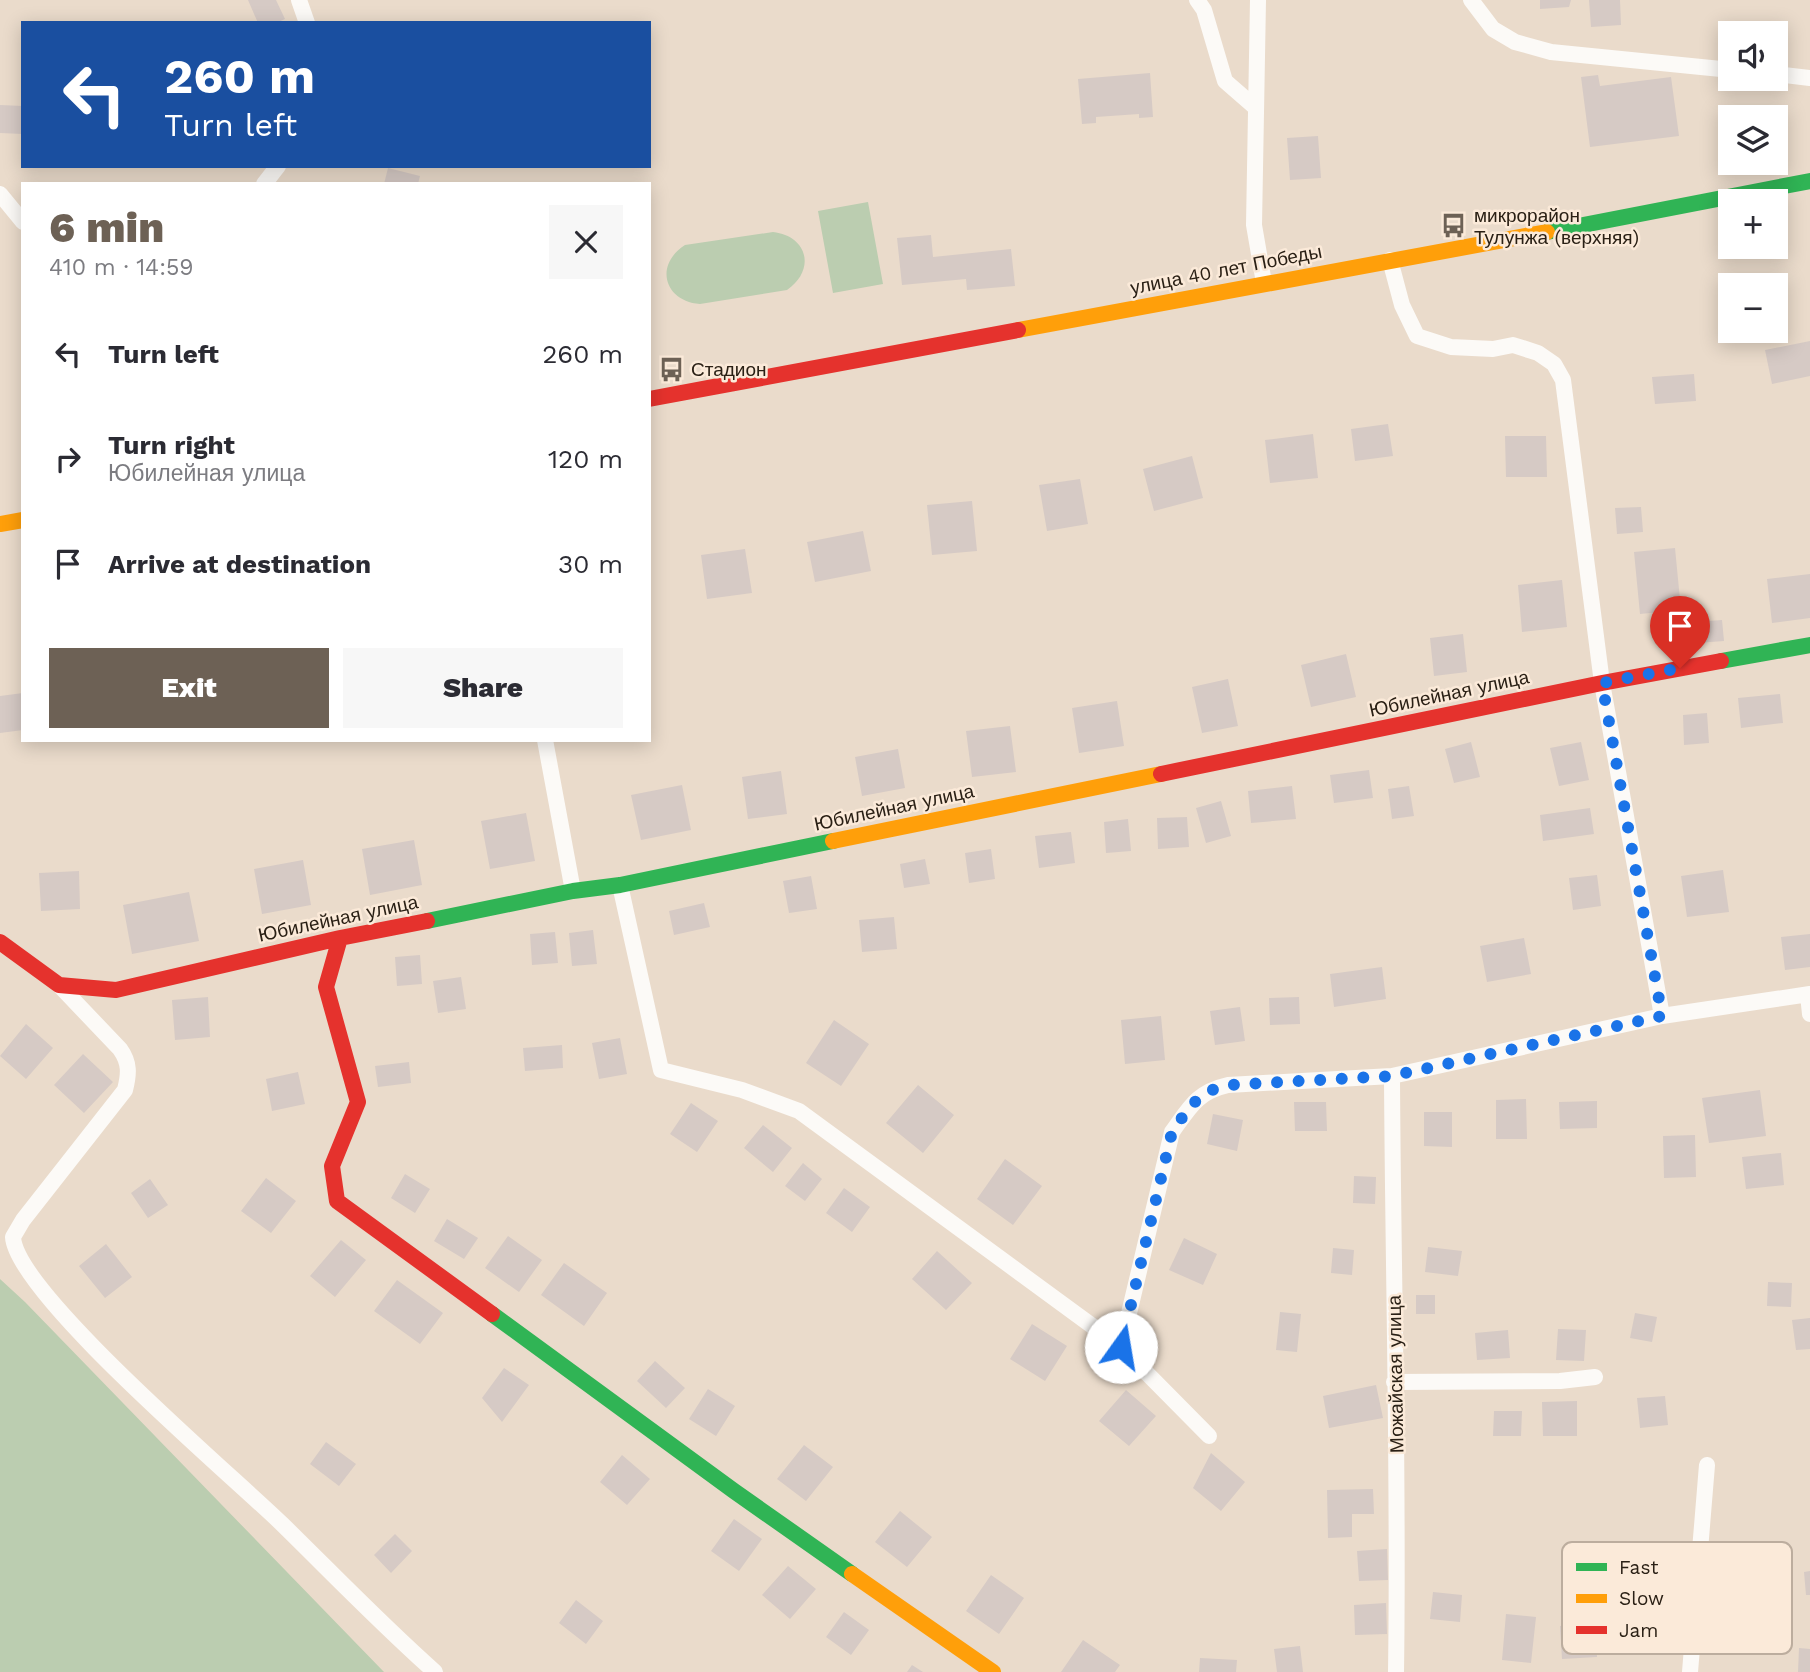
<!DOCTYPE html>
<meta charset="utf-8">
<style>
body{margin:0;font-family:"Work Sans",sans-serif;background:#f7f7f7;color:#2b2b33;height:100vh;display:flex;flex-direction:column;font-size:26px;white-space:nowrap}
*{box-sizing:border-box;margin:0}
p{font-size:23px;color:#7c7c81}
.icon{flex:none;width:38px;height:38px;fill:none;stroke:currentColor;stroke-width:2;stroke-linecap:round;stroke-linejoin:round}
.map{position:relative;flex:1;overflow:hidden}
.drawer{position:absolute;left:21px;top:182px;width:630px;height:560px;display:flex;flex-direction:column;background:#fff;border-radius:0px;box-shadow:0 4px 18px #0003}
.drawer>*{flex:none}
.top-card{position:absolute;left:21px;top:21px;width:630px;height:147px;border-radius:0px;box-shadow:0 4px 18px #0003;background:#1a4fa0;color:#fff;overflow:hidden}
.buttons{position:absolute;left:1718px;top:21px;display:grid;gap:14px}
.buttons a{display:grid;place-items:center;width:70px;height:70px;border-radius:0px;background:#fff;box-shadow:0 4px 18px #0003;font-size:35px}
.pin{position:absolute;display:grid;place-items:center;width:60px;height:60px;color:#fff;margin:-72px -30px;border-radius:50% 50% 50% 0;rotate:-45deg;box-shadow:0 0 7px #0007}
.pin .icon{rotate:45deg}
.me{position:absolute;width:77px;margin:-38px;rotate:13deg;stroke-linejoin:round;filter:drop-shadow(0 0 5px #0008)}
.turn{display:flex;align-items:center;gap:24px;height:147px;padding:0 28px;font-size:32px}
.turn .icon{width:91px;height:91px;stroke-width:2.5}
.turn b{display:block;font-size:49px;line-height:60px}
.round{display:grid;place-items:center;flex:none;width:74px;height:74px;border-radius:0px;background:#f7f7f7}
.summary{display:flex;align-items:center;justify-content:space-between;height:119px;padding:0 28px}
h1{font-size:42px;font-weight:800;line-height:52px;color:#6d6155}
.primary-button{display:flex;gap:14px;margin-top:auto;padding:14px 28px}
.primary-button a{flex:1;height:80px;border-radius:0px;background:#6d6155;color:#fff;font-size:28px;font-weight:800;line-height:80px;text-align:center}
.primary-button a+a{background:#f7f7f7;color:#2b2b33}
ul{padding:0;list-style:none}
li{display:flex;align-items:center;gap:21px;height:105px;padding:0 28px}
li div{flex:1}
li b{display:block;font-size:26px}
li em{font-style:normal}
.map>svg:first-child{display:block}
</style>
<div class="map">
<svg width="1810" height="1672" viewBox="0 0 1810 1672">
<rect width="100%" height="100%" fill="#eadbcb"/>
<path fill="#bbcdb0" d="M868 202 883 284 833 293 818 211Z
M773 232C808 236 816 270 787 290L700 304C664 301 654 265 685 245Z
M0 1279 25 1302 384 1672H0Z"/>
<path fill="#d6cac5" d="M248 0H276L285 19 276 23H258Z
M1540 0H1571L1569 7 1540 9Z
M1589 0H1620L1621 25 1591 27Z
M1150 73 1153 117 1139 118V114L1096 117V123L1082 124 1078 79Z
M1598 75 1600 86 1671 77 1679 136 1590 147 1581 77Z
M0 105 23 106V134L0 133Z
M1318 136 1321 178 1290 180 1287 138Z
M1776 151H1778L1780 166 1749 170 1748 163H1776Z
M388 168 420 176 418 184H384Z
M931 235 933 257 1011 249 1015 286 967 290 966 279 902 285 897 238Z
M1810 341V376L1772 384 1765 350Z
M1694 374 1696 401 1655 404 1652 377Z
M1388 424 1393 456 1355 461 1351 429Z
M1313 434 1318 478 1270 483 1265 440Z
M1505 436H1546L1547 477H1506Z
M1192 456 1203 498 1154 511 1143 469Z
M1080 479 1088 524 1047 531 1039 485Z
M972 501 977 551 932 555 927 505Z
M1641 507 1643 532 1617 534 1615 508Z
M863 531 871 571 815 582 807 542Z
M1675 548 1681 610 1640 614 1634 552Z
M745 549 752 593 707 599 701 555Z
M1810 574V618L1772 623 1767 579Z
M1562 580 1567 627 1522 632 1518 585Z
M1722 620 1724 641 1684 644 1682 623Z
M1463 634 1467 672 1434 676 1430 638Z
M1346 654 1356 697 1311 707 1301 665Z
M1228 679 1238 726 1202 733 1192 687Z
M23 693V730L0 733V696Z
M1780 694 1783 723 1741 728 1738 698Z
M1117 701 1124 746 1079 753 1072 708Z
M1707 713 1709 743 1684 745 1683 715Z
M1010 726 1016 772 972 777 966 731Z
M1471 742 1480 777 1454 783 1445 749Z
M1581 742 1589 780 1559 786 1550 748Z
M898 749 905 788 862 796 855 757Z
M1369 770 1373 798 1334 803 1330 775Z
M781 771 787 814 748 819 742 777Z
M682 785 691 830 641 840 631 795Z
M1292 786 1296 819 1251 823 1248 791Z
M1409 786 1414 816 1392 819 1388 789Z
M1221 801 1231 836 1206 843 1196 808Z
M1590 808 1594 834 1543 841 1540 815Z
M526 813 535 861 490 869 481 821Z
M1187 817 1189 847 1158 849 1157 818Z
M1128 819 1131 851 1106 853 1104 822Z
M1071 832 1075 863 1039 868 1035 836Z
M414 840 422 885 370 895 362 849Z
M991 849 995 879 969 883 965 853Z
M925 859 930 884 904 888 900 864Z
M303 860 311 905 262 914 254 869Z
M1723 870 1729 912 1687 917 1681 876Z
M79 871 80 909 41 911 39 873Z
M1597 875 1601 906 1573 910 1569 878Z
M811 876 817 909 789 913 783 881Z
M189 892 199 941 132 954 123 905Z
M704 903 710 927 674 935 669 911Z
M894 917 897 949 862 952 859 920Z
M593 930 597 964 572 966 569 933Z
M555 932 558 963 532 965 530 934Z
M1810 934V967L1785 970 1781 937Z
M1524 938 1531 974 1487 982 1480 946Z
M420 955 422 984 397 986 395 957Z
M1382 967 1386 999 1334 1007 1330 974Z
M461 977 466 1009 438 1013 433 981Z
M208 997 210 1037 175 1040 172 1000Z
M1299 997 1300 1024 1270 1025 1269 998Z
M1240 1007 1245 1041 1215 1045 1210 1011Z
M1161 1016 1165 1060 1125 1064 1121 1020Z
M834 1020 869 1044 841 1086 806 1063Z
M26 1024 53 1048 26 1079 0 1056Z
M620 1038 627 1074 599 1079 592 1043Z
M562 1045 563 1068 525 1071 523 1048Z
M83 1054 113 1082 84 1113 54 1085Z
M409 1062 411 1083 378 1087 375 1066Z
M298 1072 305 1104 272 1111 266 1079Z
M918 1085 954 1115 923 1153 886 1123Z
M1760 1090 1766 1136 1709 1143 1702 1098Z
M1526 1099 1527 1139H1496V1100Z
M1597 1101V1128L1560 1129 1559 1102Z
M1294 1102H1326L1327 1131H1295Z
M691 1103 718 1121 697 1152 670 1134Z
M1424 1112H1452V1147L1424 1146Z
M1213 1114 1243 1120 1237 1151 1207 1144Z
M763 1125 792 1148 773 1172 744 1148Z
M1695 1135 1696 1177 1664 1178 1663 1136Z
M1781 1153 1784 1185 1746 1189 1742 1157Z
M1005 1159 1042 1186 1013 1225 977 1199Z
M803 1163 822 1179 805 1201 785 1186Z
M405 1174 430 1189 415 1213 391 1198Z
M1354 1176 1376 1177 1375 1204 1353 1203Z
M266 1178 296 1201 271 1233 241 1211Z
M150 1179 168 1205 148 1218 131 1193Z
M844 1188 870 1207 852 1232 826 1213Z
M447 1219 478 1238 464 1259 434 1241Z
M508 1236 542 1260 519 1292 485 1268Z
M1184 1238 1217 1254 1203 1285 1169 1270Z
M341 1240 366 1260 335 1297 310 1276Z
M106 1244 132 1277 105 1298 79 1266Z
M1428 1247 1462 1251 1458 1276 1425 1272Z
M1333 1248 1354 1250 1352 1275 1331 1273Z
M937 1251 972 1283 946 1310 912 1279Z
M564 1263 607 1293 584 1326 541 1295Z
M397 1280 443 1313 420 1344 374 1311Z
M1768 1282 1792 1283 1791 1307 1767 1306Z
M1416 1295H1435V1314H1416Z
M1280 1312 1301 1314 1297 1352 1276 1350Z
M1635 1313 1657 1317 1652 1342 1630 1338Z
M1810 1318V1349L1796 1350 1792 1320Z
M1032 1324 1067 1346 1045 1381 1010 1359Z
M1558 1329 1586 1330 1584 1361 1556 1360Z
M1508 1330 1510 1358 1477 1360 1475 1333Z
M655 1361 685 1388 666 1408 637 1381Z
M504 1368 529 1385 502 1422 482 1398Z
M1376 1385 1383 1418 1329 1428 1323 1396Z
M708 1389 735 1406 716 1436 689 1419Z
M1126 1390 1156 1416 1129 1446 1099 1421Z
M1665 1396 1668 1425 1640 1428 1637 1398Z
M1577 1401V1436H1543L1542 1402Z
M1494 1411H1522L1521 1436H1493Z
M326 1442 356 1464 339 1486 310 1464Z
M804 1445 833 1467 806 1501 777 1479Z
M1211 1453 1245 1482 1221 1511 1193 1488Z
M622 1455 650 1479 627 1505 600 1482Z
M1373 1489 1374 1514H1352V1537L1328 1538 1327 1490Z
M900 1511 932 1537 907 1567 875 1542Z
M734 1519 762 1539 739 1571 711 1551Z
M395 1534 412 1551 391 1573 374 1555Z
M1387 1549 1388 1580 1359 1581 1357 1551Z
M788 1566 816 1589 790 1619 762 1595Z
M1810 1571V1595H1806L1804 1572Z
M991 1575 1024 1598 999 1634 966 1611Z
M1433 1592 1462 1595 1460 1622 1430 1619Z
M576 1600 603 1621 586 1644 559 1623Z
M1386 1603 1387 1634 1355 1635 1354 1605Z
M844 1612 869 1630 851 1655 826 1637Z
M1506 1614 1536 1617 1531 1663 1502 1660Z
M1595 1624 1597 1657 1562 1659 1560 1626Z
M1083 1640 1120 1665 1115 1672H1061Z
M1300 1646 1303 1672H1277L1274 1649Z
M1799 1648 1810 1649V1672H1798Z
M1200 1658 1237 1660 1236 1672H1199Z
M912 1665 923 1672H907Z"/>
<g fill="none" stroke-linecap="round" stroke-linejoin="round">
<path stroke="#fcfaf7" stroke-width="16" d="M299 0 307 23
M1197 0 1204 10 1225 81 1256 108
M1258 0 1254 225 1264 283
M1471 0 1493 29 1515 42 1551 52 1731 70
M1776 74 1810 78
M264 184 278 166
M0 194 23 222
M1390 260 1402 305 1417 336 1451 347 1493 349 1513 345 1538 353 1554 364 1563 380 1602 683 1662 1016
M545 740 573 891
M620 885 661 1070 742 1090 799 1111 1121 1347
M59 985 120 1049C130 1063 129 1074 125 1090L23 1220 13 1237C16 1293 234 1477 282 1524 333 1574 382 1625 435 1672
M1808 995 1810 1014
M1392 1076C1393 1275 1399 1473 1396 1672
M1394 1382 1560 1381 1595 1377
M1209 1436 1121 1347 1172 1132C1190 1107 1197 1092 1228 1085L1392 1076 1662 1016 1810 994
M1690 1672 1707 1465"/>
<path stroke="#30b455" stroke-width="16" d="M1547 232 1810 181
M1721 661 1810 645
M427 921 573 891 620 885 833 841
M492 1314 734 1491 852 1574"/>
<path stroke="#ff9f0a" stroke-width="16" d="M1018 330 1547 232
M0 524 23 520
M833 841 1161 774
M852 1574 993 1672"/>
<path stroke="#e5322d" stroke-width="16" d="M649 399 1018 330
M1161 774 1602 683 1721 661
M340 938 326 987 358 1102 332 1166 337 1201 492 1314
M0 942 59 985 116 990 340 938 427 921"/>
</g>
<g fill="none" stroke-linecap="round" stroke-linejoin="round">
<path stroke="#1a73e8" stroke-width="12" stroke-dasharray="0 21.6" d="M1121 1347 1172 1132C1190 1107 1197 1092 1228 1085L1392 1076 1662 1016 1602 683 1680 668"/>
</g>
<defs>
<symbol id="bus-bare" viewBox="-9 -9 18 18"><path d="M-5-6H5V4H4V6H2V4H-2V6H-4V4H-5ZM-3.5-4V0h7V-4ZM-3.5 1.2v1.5H-2V1.2ZM2 1.2v1.5H3.5V1.2Z" fill="#6d6155" stroke="#fbead9" stroke-width="2.5" paint-order="stroke"/></symbol>
</defs>
<g fill-rule="evenodd">
<use href="#bus-bare" x="1436" y="208" width="35" height="35"/>
<use href="#bus-bare" x="654" y="352" width="35" height="35"/>
</g>
<g text-anchor="middle" stroke-width="5" stroke-linejoin="round" paint-order="stroke">
<g font-size="19" fill="#2a2015" stroke="#fbead9" text-anchor="start">
<text x="1474" y="222">микрорайон<tspan x="1474" dy="22">Тулунжа (верхняя)</tspan></text>
<text x="691" y="376">Стадион</text>
</g>
<g font-size="19" fill="#2a2015" stroke="#fbead9">
<text transform="translate(1226 269) rotate(-11)" y="7">улица 40 лет Победы</text>
<text transform="translate(1449 693) rotate(-12)" y="7">Юбилейная улица</text>
<text transform="translate(894 807) rotate(-12)" y="7">Юбилейная улица</text>
<text transform="translate(338 918) rotate(-12)" y="7">Юбилейная улица</text>
<text transform="translate(1395 1374) rotate(-91)" y="7">Можайская улица</text>
</g>
</g>
<rect x="1562" y="1542" width="230" height="112" rx="10" fill="#fbead9" stroke="#bcad9e" stroke-width="2"/>
<rect x="1576" y="1563" width="31" height="8" fill="#30b455"/>
<rect x="1576" y="1594" width="31" height="9" fill="#ff9f0a"/>
<rect x="1576" y="1626" width="31" height="8" fill="#e5322d"/>
<g font-size="19" fill="#2a2015">
<text x="1619" y="1574">Fast</text>
<text x="1619" y="1605">Slow</text>
<text x="1619" y="1637">Jam</text>
</g>
</svg>
<div class="buttons">
<a><svg class="icon" aria-label="sound" viewBox="0 0 24 24"><path d="M4 9h4l5-4v14l-5-4H4zM17 9q2 3 0 6"/></svg></a>
<a><svg class="icon" aria-label="layers" viewBox="0 0 24 24"><path d="M12 4l9 5-9 5-9-5zM3 14l9 5 9-5"/></svg></a>
<a>+</a>
<a>−</a>
</div>
<div class="pin" style="left:1680px;top:668px;background:#d93025"><svg class="icon" aria-label="arrive" viewBox="0 0 24 24"><path d="M6 21V4h12l-3 4 3 4H6"/></svg></div>
<svg class="me" style="left:1121px;top:1347px" viewBox="-20 -20 40 40"><circle r="19" fill="#fff"/><path d="M0-13L10 11 0 6-10 11z" fill="#1a73e8"/></svg>
<div class="top-card">
<div class="turn"><svg class="icon" aria-label="left" viewBox="0 0 24 24"><path d="M17 20v-9H6M10 6l-5 5 5 5"/></svg><div><b>260 m</b>Turn left</div></div>
</div>
<section class="drawer">
<div class="summary"><div><h1>6 min</h1><p>410 m · 14:59</p></div><a class="round"><svg class="icon" aria-label="close" viewBox="0 0 24 24"><path d="M6 6l12 12M18 6L6 18"/></svg></a></div>
<ul>
<li><svg class="icon" aria-label="left" viewBox="0 0 24 24"><path d="M17 20v-9H6M10 6l-5 5 5 5"/></svg><div><b>Turn left</b></div><em>260 m</em></li>
<li><svg class="icon" aria-label="right" viewBox="0 0 24 24"><path d="M7 20v-9h11M14 6l5 5-5 5"/></svg><div><b>Turn right</b><p>Юбилейная улица</p></div><em>120 m</em></li>
<li><svg class="icon" aria-label="arrive" viewBox="0 0 24 24"><path d="M6 21V4h12l-3 4 3 4H6"/></svg><div><b>Arrive at destination</b></div><em>30 m</em></li>
</ul>
<div class="primary-button"><a>Exit</a><a>Share</a></div>
</section>
</div>
